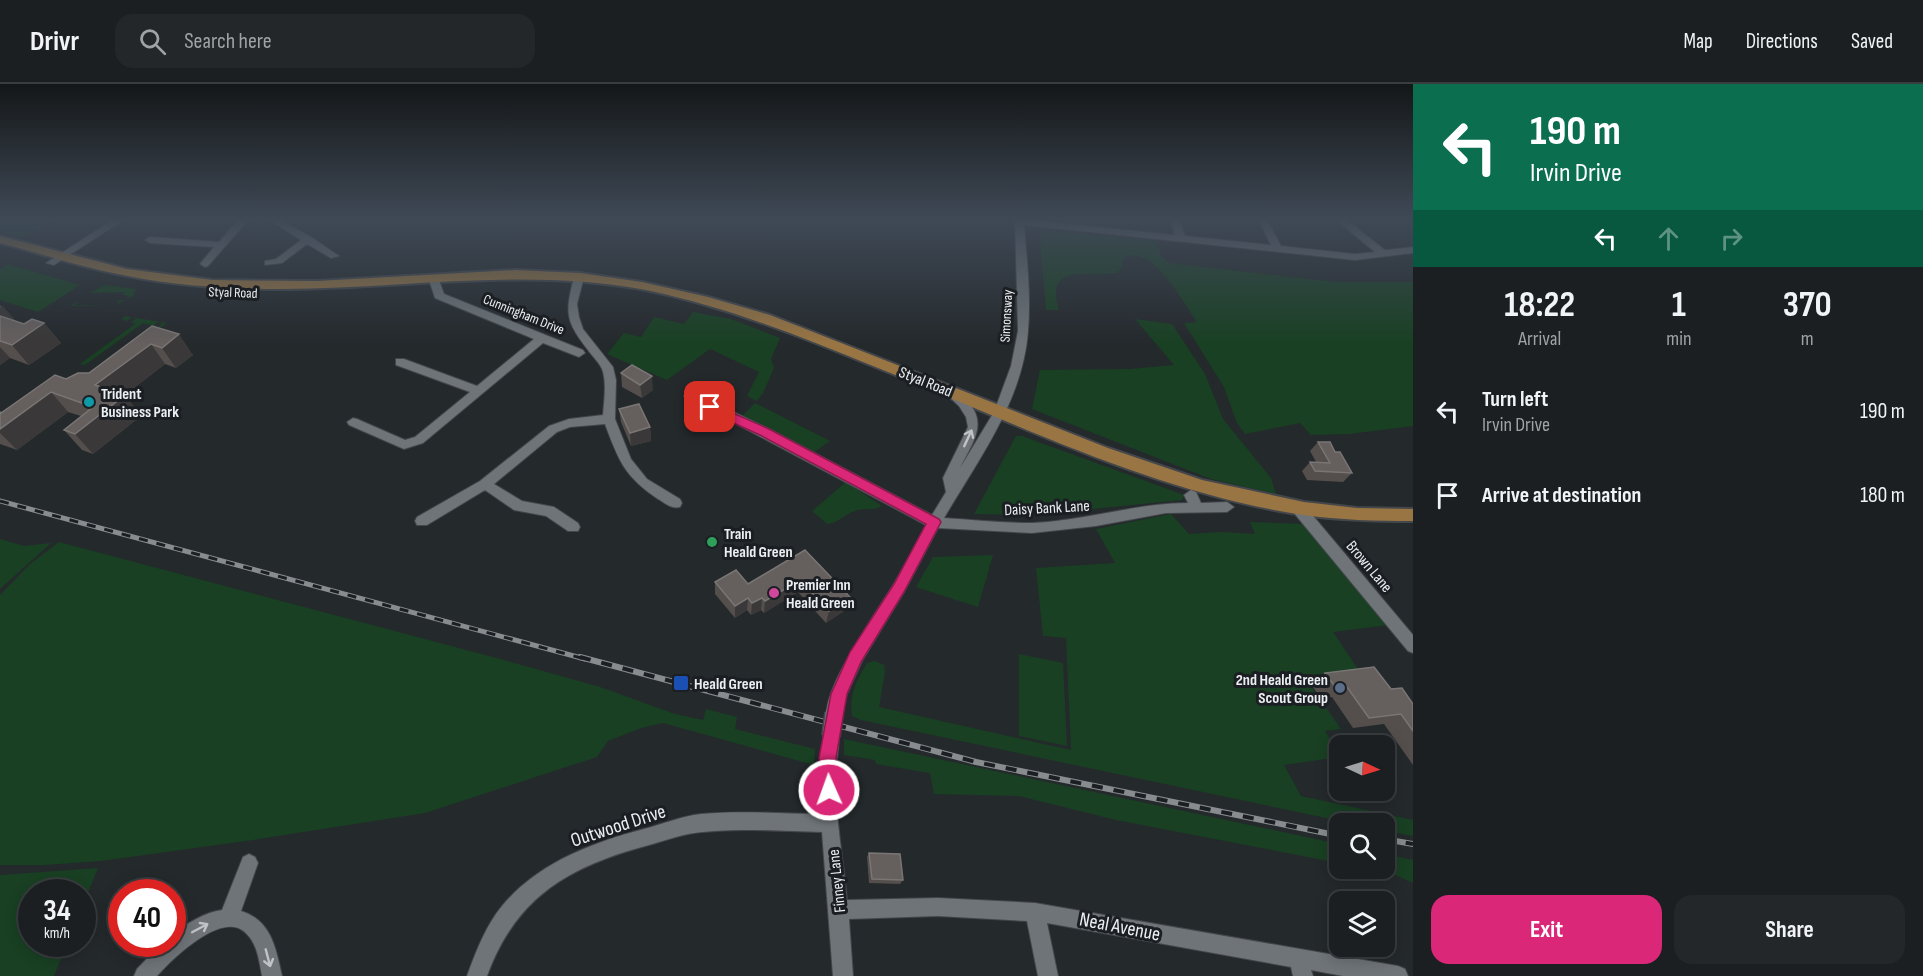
<!DOCTYPE html>
<style>
body{margin:0;font-family:"Sofia Sans Condensed",sans-serif;background:#24272a;color:#f1f3f6;height:100vh;display:flex;flex-direction:column;font-size:22px;white-space:nowrap}
*{box-sizing:border-box;margin:0}
p{font-size:20px;color:#a0a2a5}
.icon{flex:none;width:33px;height:33px;fill:none;stroke:currentColor;stroke-width:2;stroke-linecap:round;stroke-linejoin:round}
.map{position:relative;flex:1;overflow:hidden}
.side{display:flex;flex-direction:column;background:#1b1f21;width:510px}
.side>*{flex:none}
.guide{background:#0b6e4f;color:#fff;overflow:hidden}
.needle{width:39px;rotate:94deg}
.tools{position:absolute;left:1329px;top:651px;display:grid;gap:12px}
.tools a{display:grid;place-items:center;width:66px;height:66px;border-radius:12px;background:#1b1f21;box-shadow:0 3px 15px #0003,0 0 0 2px #393d3f;font-size:30px}
.speed{position:absolute;left:18px;top:795px;display:flex;gap:12px;font-size:30px;font-weight:700;text-align:center}
.speed>*{display:grid;place-content:center;width:78px;height:78px;border-radius:50%;background:#1b1f21;box-shadow:0 3px 15px #0003,0 0 0 2px #393d3f;line-height:1}
.speed small{font-size:15px;font-weight:400}
.speed .limit{border:9px solid #d22;background:#fff;color:#111}
.pin{position:absolute;display:grid;place-items:center;width:51px;height:51px;color:#fff;margin:-26px;border-radius:12px;box-shadow:0 3px 9px #0006}
.me{position:absolute;width:66px;margin:-33px;rotate:358deg;stroke-linejoin:round;filter:drop-shadow(0 0 4px #0008)}
.turn{display:flex;align-items:center;gap:21px;height:126px;padding:0 18px;font-size:27px}
.turn .icon{width:78px;height:78px;stroke-width:2.5}
.turn b{display:block;font-size:42px;line-height:51px}
.lanes{display:flex;align-items:center;height:57px;padding:0 18px;background:#0003;justify-content:center;gap:30px;direction:ltr}
.lanes .off{opacity:.35}
.eta{display:flex;justify-content:space-evenly;align-items:center;height:102px;text-align:center}
.eta b{font-size:36px;font-weight:700;line-height:42px}
.action{display:flex;gap:12px;margin-top:auto;padding:12px 18px}
.action a{flex:1;height:69px;border-radius:18px;background:#db2777;color:#fff;font-size:24px;font-weight:700;line-height:69px;text-align:center}
.action a+a{background:#24272a;color:#f1f3f6}
ul{padding:0;list-style:none}
li{display:flex;align-items:center;gap:18px;height:84px;padding:0 18px}
li div{flex:1}
li b{display:block;font-size:22px}
li em{font-style:normal}
header{display:flex;align-items:center;gap:36px;box-sizing:border-box;height:84px;padding:0 30px;background:#1b1f21;border-bottom:2px solid #393d3f}
header strong{font-size:28px}
nav{display:flex;gap:33px;margin-inline-start:auto;font-size:21px}
.search{width:420px;height:54px;background:#24272a;display:flex;align-items:center;gap:15px;box-sizing:border-box;padding:0 21px;border-radius:18px;color:#a0a2a5;font-size:22px}
main{display:flex;flex:1;min-height:0}
.map>svg:first-child{display:block}
</style>
<header>
<strong>Drivr</strong>
<div class="search"><svg class="icon" aria-label="search" viewBox="0 0 24 24"><circle cx="10" cy="10" r="6"/><path d="M15 15l6 6"/></svg>Search here</div>
<nav><a>Map</a><a>Directions</a><a>Saved</a></nav>
</header>
<main>
<div class="map">
<svg width="1413" height="892" viewBox="0 0 1413 892">
<rect width="100%" height="100%" fill="#24292c"/>
<path fill="#194023" d="M0 135H58L21 154 0 147Z
M1039 146 1156 157 1161 172 1169 179 1336 198H1413V342L1349 350 1311 351 1300 339 1245 350 1237 339 1224 303 1184 239 1197 238C1183 219 1152 158 1123 174L1122 183 1117 189C1087 193 1044 179 1059 226H1046Z
M8 180 80 201 38 228 0 216V185Z
M105 201 136 205 133 212 115 221 73 222 71 221 78 217 75 221H116L119 216H126L129 212 123 211 124 208 90 209Z
M693 228 731 235 780 254 771 275 774 284 763 309 757 317 747 312 759 288 710 265 667 296 607 270 624 249 641 253 654 233 684 240Z
M125 232 167 239 160 244H158L162 239 158 238 153 242 143 239 85 281 80 280 135 240 131 238 136 235 132 233 127 237 121 235Z
M1135 235 1172 240 1205 290 1223 335 1271 394 1276 410 1211 395 1032 325 1040 286 1130 285 1174 281Z
M755 319 830 357 813 369 741 333Z
M1016 352H1022L1184 411 1182 416 1032 431 974 430Z
M846 398 882 422C873 427 867 424 858 426 847 428 839 439 827 440L812 427Z
M1171 430 1189 450 1221 448 1255 450 1250 438 1303 440 1388 541 1333 548 1362 591 1308 598 1341 645 1325 647 1339 669V673L1284 681 1301 712 1413 736V752L1385 747 1384 740 1350 739 861 636 852 632C849 611 856 597 867 579L875 577 884 581 885 588 879 623 1071 666 1066 554 1043 552 1036 484 1115 479 1096 445Z
M0 455 24 462 51 459 0 505Z
M59 458 489 572 600 603 675 630 703 636 706 625 737 633 735 645 815 665 814 681 663 639 641 644 608 657 597 673 425 729 253 756 101 777 45 781H0V511L30 480Z
M993 471 978 523 916 503 933 473Z
M1019 570 1063 579 1067 662 1019 652Z
M844 655 1339 760V779L1116 736 1019 712 934 710 930 689 876 680 875 676 844 671Z
M1385 770 1413 776V799L1393 790 1365 785 1384 784Z
M98 784 83 821 82 808H32V860H67L54 892H0V791Z"/>
<g fill="none" stroke-linecap="round" stroke-linejoin="round">
<defs>
<path id="minor" d="M114 135H125L54 181 46 179Z
M239 135H249L208 182 205 183 200 180 214 163 150 159 145 156 150 153 219 158Z
M268 135H278L311 153 339 172 331 174 307 160 282 179 265 181V177L276 175 301 156Z
M1015 135 1175 151 1170 135H1179L1185 152 1271 161 1258 135H1267L1281 162 1355 170 1375 168 1335 135H1345L1385 166 1413 163V169L1355 176 1024 141C1027 176 1031 212 1028 247 1023 317 978 376 944 434 973 436 1003 439 1032 439 1085 437 1136 419 1188 419L1184 411 1191 406 1196 408 1201 419 1227 418 1234 423 1227 428 1166 429 1096 442 1032 449 938 444 904 508 862 577 847 610 840 634 834 636 828 634C818 610 881 522 895 498 906 479 916 460 926 441L684 312 686 309H694L769 345 932 431 946 408 943 394 968 343 966 333 959 322 944 308 946 305C954 304 957 307 962 312 991 337 973 357 960 384L994 328 1011 282 1018 247Z
M579 190 584 193 577 220 579 233 583 245 613 283 616 296 615 335 631 375 647 395 680 415 682 419 680 423C671 425 665 419 658 415 624 392 619 377 605 340L570 343 557 348 494 400 522 417 554 423 578 439 580 443 578 447H568L546 432 514 426 485 406 427 441H417L415 437 417 433 480 397 549 342 569 335 603 331C604 317 607 298 602 285 599 278 592 272 588 266 565 236 565 229 574 193Z
M434 193 439 196 444 210 583 266 585 269 579 273 543 259 423 359 404 365 349 341 347 338 353 334 357 335 405 356 415 353 470 308 396 281V275H404L477 302 534 255 435 214 429 196Z
M1299 420 1304 421 1413 551V569L1408 567 1294 429 1292 425Z
M831 644 837 647C841 657 837 672 836 683 834 728 843 772 847 816L938 814 1035 819 1398 882 1405 885 1408 892H1343L1311 886 1313 892H1293L1291 883 1047 839 1058 892H1038L1027 837 938 832 849 835 853 892H833L822 748C782 747 742 744 703 748 685 749 667 756 649 761 570 782 516 812 487 892H467C475 870 483 849 496 830 530 782 590 759 644 745 663 740 682 732 701 730 741 726 781 730 820 730L819 685 825 647Z
M249 770 255 773 258 779 241 827C271 836 276 864 282 892H262C259 876 257 856 242 846 218 830 171 876 157 892H134L137 885 160 861 172 860V851C186 840 205 828 222 826L243 773Z"/>
<path id="major" d="M0 152 127 185 213 196 317 197 516 186 580 189 642 198 708 213 770 231 1108 364 1202 396 1304 418 1357 424 1413 425V437C1376 437 1340 436 1303 431 1152 408 1009 336 868 280 795 250 723 222 646 206 524 183 403 205 281 205 230 205 178 202 128 192 84 184 42 170 0 159Z"/>
</defs>
<use href="#minor" stroke="#43464a" stroke-width="2"/>
<use href="#major" stroke="#43464a" stroke-width="4"/>
<use href="#minor" fill="#6e7478" fill-rule="evenodd"/>
<use href="#major" fill="#987543" fill-rule="evenodd"/>
<defs>
<path id="rail-far1" d="M0 417 585 575"/>
<path id="rail" d="M580 573 976 678 1340 752
M1384 755 1413 760"/>
</defs>
<use href="#rail-far1" stroke="#888c8e" stroke-width="5"/>
<use href="#rail" stroke="#888c8e" stroke-width="6"/>
<use href="#rail-far1" stroke="#1b1f23" stroke-width="3" stroke-dasharray="9" stroke-linecap="butt"/>
<use href="#rail" stroke="#1b1f23" stroke-width="4" stroke-dasharray="11" stroke-linecap="butt"/>
<defs>
<path id="minor-bridge" d="M831 652 834 629"/>
</defs>
<use href="#minor-bridge" stroke="#43464a" stroke-width="20" stroke-linecap="butt"/>
<use href="#minor-bridge" stroke="#6e7478" stroke-width="17"/>
</g>
<path fill="#544e4c" d="M0 221 15 237 24 240 44 239 61 259 29 281 10 274 0 281Z
M152 242 193 271 176 284 165 280 125 311 141 332 93 370 82 366 64 346 81 332 68 328 17 366 0 360V328L1 329 66 295 89 289Z
M621 289 653 306 642 314 622 303Z
M619 325 650 343 651 357 631 362 621 338Z
M1318 358 1335 368 1352 389 1343 398 1307 396 1302 387 1310 378H1316L1310 367Z
M805 466 850 513 847 525 826 539 798 508 764 529 761 526 751 531 747 526 735 534 715 510V498L748 500Z
M1325 589 1391 605 1413 620V681L1384 640 1353 644 1332 613 1321 615 1311 600Z
M869 769 903 796 900 800 869 799 867 773Z"/>
<path fill="#3a3838" d="M3 222 20 242 0 237V224Z
M44 239 61 259 29 281 12 261Z
M179 250 193 271 176 284 162 264Z
M151 260 165 280 112 321 95 301Z
M0 263 10 274 0 281Z
M652 292 653 306 642 314 640 301Z
M51 308 68 328 17 366 0 349V345Z
M125 311 141 332 93 370 75 350Z
M650 343 651 357 631 362 630 349Z
M800 496 798 508 764 529 765 517Z
M850 513 847 525 826 539 829 527Z
M748 514 747 526 735 534V522Z
M762 514 761 526 751 531 752 519Z"/>
<path fill="#655f5e" stroke="#7a7675" stroke-width="1.5" d="M0 232 24 240 32 235 44 239 12 261 0 257Z
M152 242 179 250 162 264 151 260 95 301 125 311 75 350 64 346 93 323 51 308 0 345V328L1 329 55 291 66 295 78 289H89Z
M632 281 652 292 640 301 621 289Z
M639 320 650 343 630 349 619 325Z
M1318 358H1330L1335 368H1340L1352 389 1315 387 1310 378 1330 379Z
M805 466 850 513 829 527 800 496 765 517 762 514 752 519 748 514 735 522 715 498 736 486 748 500Z
M1374 583 1391 605 1402 604 1413 620V647L1401 630 1369 634 1347 603 1336 604 1325 589Z
M869 769 900 770 903 796 872 795Z"/>
<defs><path id="oneway-shaft" d="M-6 0H5M1.5-3L5.5 0L1.5 3" fill="none" stroke-width="1.6" stroke-linecap="round" stroke-linejoin="round" transform="scale(1.5)"/></defs>
<g stroke="#c0c4c7">
<use href="#oneway-shaft" transform="translate(968 354) rotate(-65)"/>
<use href="#oneway-shaft" transform="translate(200 844) rotate(-28)"/>
<use href="#oneway-shaft" transform="translate(268 874) rotate(75)"/>
</g>
<linearGradient id="sky" x2="0" y2="1"><stop stop-color="#141718"/><stop offset="0.52" stop-color="#3f4956"/><stop offset="1" stop-color="#3f4956" stop-opacity="0"/></linearGradient>
<rect width="1413" height="260" fill="url(#sky)"/>
<path fill="#db2777" stroke="#8e194d" stroke-width="1.5" d="M710 319 769 345 939 435 941 438 904 508 861 578 847 610 836 674 837 706 835 712 829 715 823 712 820 706 819 674 831 610 850 568 894 500 926 440 760 351 705 326V320Z"/>
<circle fill="#0f9aa8" stroke="#1b1f23" stroke-width="2" cx="89" cy="318" r="6"/>
<circle fill="#2e9e5b" stroke="#1b1f23" stroke-width="2" cx="712" cy="458" r="6"/>
<circle fill="#d1479c" stroke="#1b1f23" stroke-width="2" cx="774" cy="509" r="6"/>
<rect fill="#1a4fb4" stroke="#1b1f23" stroke-width="2" x="673" y="591" width="16" height="16" rx="3"/>
<circle fill="#5c6f8a" stroke="#1b1f23" stroke-width="2" cx="1340" cy="604" r="6"/>
<g text-anchor="middle" stroke-width="6" stroke-linejoin="round" paint-order="stroke">
<g font-size="14" fill="#eceff1" stroke="#1b1f23">
<text transform="translate(233 208) rotate(2)" y="5">Styal Road</text>
<text transform="translate(524 230) rotate(22)" y="5">Cunningham Drive</text>
<text transform="translate(1006 232) rotate(-87)" y="5">Simonsway</text>
</g>
<g font-size="16" fill="#eceff1" stroke="#1b1f23">
<text transform="translate(926 297) rotate(22)" y="6">Styal Road</text>
<text transform="translate(1047 423) rotate(-3)" y="6">Daisy Bank Lane</text>
<text transform="translate(1370 482) rotate(50)" y="6">Brown Lane</text>
<text transform="translate(836 797) rotate(-96)" y="6">Finney Lane</text>
</g>
<g font-size="16" font-weight="bold" fill="#eceff1" stroke="#1b1f23" text-anchor="start">
<text x="101" y="315">Trident<tspan x="101" dy="18">Business Park</tspan></text>
<text x="724" y="455">Train<tspan x="724" dy="18">Heald Green</tspan></text>
<text x="786" y="506">Premier Inn<tspan x="786" dy="18">Heald Green</tspan></text>
<text x="1328" y="601" text-anchor="end">2nd Heald Green<tspan x="1328" dy="18">Scout Group</tspan></text>
<text x="694" y="605">Heald Green</text>
</g>
<g font-size="20" fill="#eceff1" stroke="#1b1f23">
<text transform="translate(618 741) rotate(-18)" y="7">Outwood Drive</text>
<text transform="translate(1120 842) rotate(11)" y="7">Neal Avenue</text>
</g>
</g>
</svg>
<div class="tools">
<a><svg class="needle" viewBox="-14 -14 28 28"><path d="M0-13l5 13h-10z" fill="#e53935"/><path d="M0 13l5-13h-10z" fill="#a0a2a5"/></svg></a>
<a><svg class="icon" aria-label="search" viewBox="0 0 24 24"><circle cx="10" cy="10" r="6"/><path d="M15 15l6 6"/></svg></a>
<a><svg class="icon" aria-label="layers" viewBox="0 0 24 24"><path d="M12 4l9 5-9 5-9-5zM3 14l9 5 9-5"/></svg></a>
</div>
<div class="speed"><div>34<small>km/h</small></div><div class="limit">40</div></div>
<div class="pin" style="left:710px;top:323px;background:#d93025"><svg class="icon" aria-label="arrive" viewBox="0 0 24 24"><path d="M6 21V4h12l-3 4 3 4H6"/></svg></div>
<svg class="me" style="left:829px;top:706px" viewBox="-20 -20 40 40"><circle r="17" fill="#db2777" stroke="#fff" stroke-width="3"/><path d="M0-11L8 9 0 5-8 9z" fill="#fff"/></svg>
</div>
<section class="side">
<div class="guide">
<div class="turn"><svg class="icon" aria-label="left" viewBox="0 0 24 24"><path d="M17 20v-9H6M10 6l-5 5 5 5"/></svg><div><b>190 m</b>Irvin Drive</div></div>
<div class="lanes"><svg class="icon" aria-label="left" viewBox="0 0 24 24"><path d="M17 20v-9H6M10 6l-5 5 5 5"/></svg><svg class="icon off" aria-label="ahead" viewBox="0 0 24 24"><path d="M12 20V5M6 11l6-6 6 6"/></svg><svg class="icon off" aria-label="right" viewBox="0 0 24 24"><path d="M7 20v-9h11M14 6l5 5-5 5"/></svg></div>
</div>
<div class="eta">
<div><b>18:22</b><p>Arrival</p></div>
<div><b>1</b><p>min</p></div>
<div><b>370</b><p>m</p></div>
</div>
<ul>
<li><svg class="icon" aria-label="left" viewBox="0 0 24 24"><path d="M17 20v-9H6M10 6l-5 5 5 5"/></svg><div><b>Turn left</b><p>Irvin Drive</p></div><em>190 m</em></li>
<li><svg class="icon" aria-label="arrive" viewBox="0 0 24 24"><path d="M6 21V4h12l-3 4 3 4H6"/></svg><div><b>Arrive at destination</b></div><em>180 m</em></li>
</ul>
<div class="action"><a>Exit</a><a>Share</a></div>
</section>
</main>
